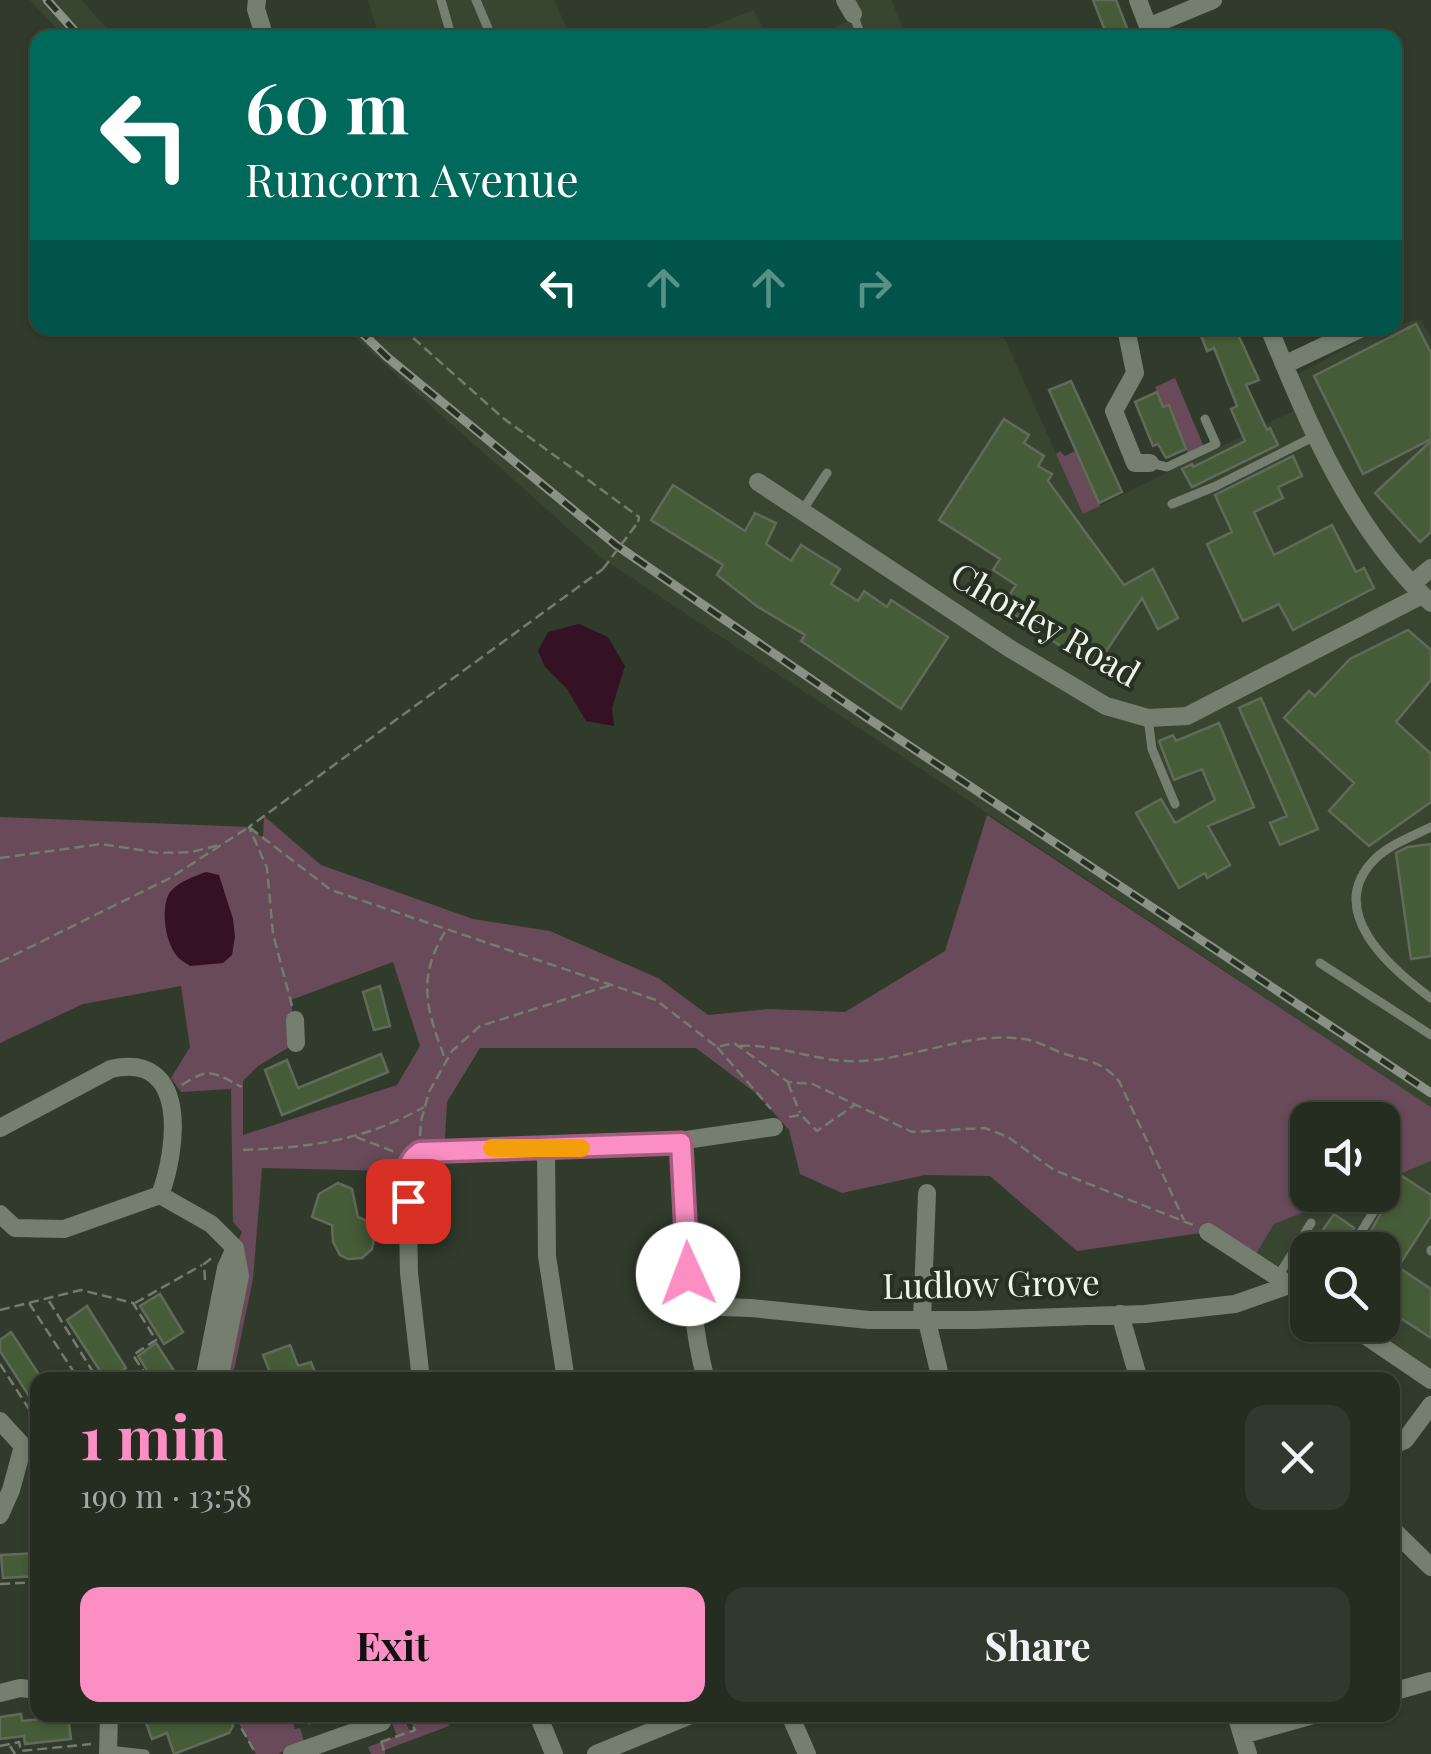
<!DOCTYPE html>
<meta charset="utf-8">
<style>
body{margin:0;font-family:"Playfair Display",serif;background:#31382d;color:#f1f3f6;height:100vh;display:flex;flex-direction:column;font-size:38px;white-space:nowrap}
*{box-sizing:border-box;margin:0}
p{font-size:32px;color:#a3a7a5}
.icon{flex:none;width:55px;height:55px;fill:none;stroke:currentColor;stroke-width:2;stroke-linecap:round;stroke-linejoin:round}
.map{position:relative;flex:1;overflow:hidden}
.sheet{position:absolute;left:30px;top:1372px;width:1370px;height:350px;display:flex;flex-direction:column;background:#252c20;border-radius:20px;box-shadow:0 2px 8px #0004,0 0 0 2px #42483e}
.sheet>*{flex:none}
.guide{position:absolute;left:30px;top:30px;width:1372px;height:305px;border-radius:20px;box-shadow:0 2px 8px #0004,0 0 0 2px #42483e;background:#00695c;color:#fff;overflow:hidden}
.tools{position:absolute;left:1290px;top:1102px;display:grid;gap:20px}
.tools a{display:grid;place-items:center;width:110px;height:110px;border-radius:20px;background:#252c20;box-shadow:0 2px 8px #0004,0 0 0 2px #42483e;font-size:50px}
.pin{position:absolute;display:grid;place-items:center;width:85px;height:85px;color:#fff;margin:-42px;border-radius:20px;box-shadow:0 5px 15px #0006}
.me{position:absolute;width:110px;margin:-55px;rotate:358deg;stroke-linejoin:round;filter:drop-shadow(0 0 8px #0008)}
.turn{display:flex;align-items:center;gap:35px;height:210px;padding:0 50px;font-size:45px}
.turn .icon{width:130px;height:130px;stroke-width:2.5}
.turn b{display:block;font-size:70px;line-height:85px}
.lanes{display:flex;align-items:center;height:95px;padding:0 50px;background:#0003;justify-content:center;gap:50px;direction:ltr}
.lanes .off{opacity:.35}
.round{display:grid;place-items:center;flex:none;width:105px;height:105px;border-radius:20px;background:#31382d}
.head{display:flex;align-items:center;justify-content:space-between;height:170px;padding:0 50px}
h1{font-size:60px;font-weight:700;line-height:75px;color:#fb8fc3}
.action{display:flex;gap:20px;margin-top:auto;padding:20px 50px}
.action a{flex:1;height:115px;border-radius:20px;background:#fb8fc3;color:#111;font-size:40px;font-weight:700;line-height:115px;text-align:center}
.action a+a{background:#31382d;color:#f1f3f6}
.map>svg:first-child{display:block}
</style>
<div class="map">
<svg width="1431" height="1754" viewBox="0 0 1431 1754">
<rect width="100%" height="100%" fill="#313b2b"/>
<path fill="#384530" d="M30 0H81L115 37H64Z
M368 0H554L571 37H379Z
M852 0H891L907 37 812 38 859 16Z
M754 10 766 37H684Z
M1420 319 1431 337V1107L599 556 344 328H1000L1083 514 1301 407 1290 378 1376 332Z
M1431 1161V1380L1350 1325H1382V1250H1308L1307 1297 1252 1261 1274 1224 1347 1195H1382L1383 1181Z"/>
<path fill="#694a58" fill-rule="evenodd" d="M1175 378 1204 447 1188 454 1180 434 1167 415 1173 412 1170 405 1163 407 1155 387Z
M1077 450 1100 506 1083 514 1056 454 1060 451 1065 456Z
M987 815 1431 1107V1161L1383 1181 1382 1120H1308V1195H1347L1274 1224 1252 1261 1208 1232 1077 1251 990 1176 925 1175 842 1193 800 1174 789 1130 757 1094 696 1048H480L447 1102 445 1139C419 1142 408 1150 391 1171L262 1168 253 1279 232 1380H219L235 1248 242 1232 233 1222 231 1089 181 1092 171 1078 190 1047 181 986 83 1004 0 1043V817L249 827 263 838 264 816 321 865 473 919 550 931 658 978 708 1015 769 1009 845 1012 945 951ZM393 962 420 1046 397 1085 243 1135V1081L258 1066 296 1043 291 1000Z
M234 1715H297L291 1718 295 1729 300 1728 304 1741 278 1754H256Z
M389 1715H403L410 1732 414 1730 412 1724 429 1718 428 1715H445L449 1726 385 1750V1754H371L368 1747 397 1736Z"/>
<path fill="#341224" d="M579 624 608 637 625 666 612 708 614 726 586 721 567 689 545 667 538 651 548 632Z
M206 872 219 875 233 919 235 937 232 955 223 963 190 966C186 963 180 960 177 956 165 942 160 908 170 892 178 882 195 876 206 872Z"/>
<path fill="#465b38" stroke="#616b5a" stroke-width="2.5" d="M1093 0H1116L1131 38H1108Z
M1416 324 1431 353V439L1363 474 1314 376Z
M1198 328H1235L1259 380 1246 385 1267 430 1270 428 1278 445 1192 487 1182 469 1192 464 1193 467 1245 441 1231 409 1237 406 1214 348 1207 351Z
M1071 381 1122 492 1099 503 1049 390Z
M1157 392 1163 407 1169 405 1186 449 1166 458 1158 444 1153 446 1135 402Z
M1004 419 1029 435 1024 443 1044 456 1038 466 1052 474 1048 481 1124 585 1153 569 1178 618 1158 629 1142 598 1094 669 1002 606 1016 585 993 570 1000 559 939 520Z
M1431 441V532L1420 542 1375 493Z
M1293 456 1302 476 1278 487 1283 498 1254 512 1274 555 1332 525 1356 572 1364 568 1374 588 1293 630 1279 604 1243 621 1207 544 1232 532 1215 495Z
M673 485 745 531 755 513 776 523 766 544 791 561 801 545 840 569 831 584 858 601 864 591 887 607 891 600 948 637 901 709 801 641 805 635 758 607 717 575 723 565 651 520Z
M1408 630 1431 650V680L1396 722 1431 754V802L1369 846 1329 811 1354 783 1284 718 1309 691 1315 696 1350 659Z
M1261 698 1318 829 1280 845 1270 823 1287 816 1239 708Z
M1219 723 1254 807 1208 826 1230 865 1207 878 1205 873 1179 888 1136 813 1161 799 1175 823 1215 800 1202 769 1174 780 1159 741 1173 735 1176 741Z
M1431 844V956L1411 959 1396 853 1408 847Z
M380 986 390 1026 374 1030 363 992Z
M381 1054 388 1072 282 1115 265 1070 287 1060 298 1088Z
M1402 1176 1431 1195V1216L1398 1267 1431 1289V1338L1382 1306V1250H1360Z
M338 1183 352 1189 358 1217 365 1220 375 1235 372 1249 362 1258 348 1259 340 1255 333 1242 332 1225 312 1217 319 1194Z
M1334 1214 1354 1228 1342 1250H1309Z
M160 1294 183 1332 164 1344 140 1306Z
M87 1306 126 1368 106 1380 67 1320Z
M11 1332 38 1373V1410L0 1351V1340Z
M156 1343 180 1380H153L138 1356Z
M290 1345 298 1366 311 1362 318 1380H273L263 1355Z
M38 1553V1576L3 1578 1 1555Z
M21 1714 22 1721 68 1716 71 1739 25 1744 24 1736 0 1739V1717Z
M143 1715H173L175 1720 187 1715H229L233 1726 229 1733 174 1754 167 1733 152 1739Z"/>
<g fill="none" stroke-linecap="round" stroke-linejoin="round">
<path stroke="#737c6f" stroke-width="2.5" stroke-dasharray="10 5" stroke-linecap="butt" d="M402 328 503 418 639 517 638 522
M0 858 101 844 159 853 191 852 220 845
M445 932C416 979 427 1012 446 1061
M0 962 170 878 249 827 331 890 656 1000 717 1047 734 1043 788 1082 813 1084 912 1132 985 1128 1008 1137 1054 1170 1193 1225
M292 1006 273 934 267 868 249 827 603 569
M740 1046C776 1044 810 1059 846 1061 907 1064 969 1028 1029 1040 1042 1043 1053 1050 1065 1054 1088 1061 1103 1062 1119 1081L1184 1220
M717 1047 771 1109
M788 1083 800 1113
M182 1085C210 1066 214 1073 242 1087
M789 1117 801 1115 817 1131 856 1104
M420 1136 421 1121 429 1092 452 1051 480 1026 611 985
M356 1137 395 1152
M243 1150C312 1147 363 1141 424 1107
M205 1280 204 1264 213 1257
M49 1301 98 1380
M29 1303 79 1380
M135 1303 202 1265
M0 1310 81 1290 133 1303 156 1340 133 1355 149 1380
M0 1364 38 1423
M0 1584 38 1582
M234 1715 256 1754
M306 1715 311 1729
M381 1741 385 1754
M381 1742 415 1730 412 1724 429 1718 428 1715
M0 1746 19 1742 21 1751 91 1744
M10 1746 15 1754"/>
<path stroke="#757f6f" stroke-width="9" d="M441 0 451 35
M476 0 492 38
M853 14 862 38
M1150 463 1167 467 1216 444 1205 419
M1172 504 1216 486 1315 436
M802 511 827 473
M1148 718 1152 749 1175 804
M1431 827C1413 836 1391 844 1376 858 1322 910 1391 969 1431 998
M1320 963 1431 1035
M1350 1250 1382 1198
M1431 1250V1251
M1277 1278 1311 1223
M108 1750 145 1754"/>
<path stroke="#757f6f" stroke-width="18" d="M257 0 256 9 265 38
M845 0 853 14
M1138 0 1152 37
M1148 27 1213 0
M1126 328 1135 373 1114 411 1135 463H1150
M1269 328C1309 426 1352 529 1431 603
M1284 365 1362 328
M758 482 1009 648 1106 706 1148 718 1187 716 1422 595
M1413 583 1431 568
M295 1020 296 1043
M0 1128 111 1069C190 1051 177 1150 160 1195L64 1229 15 1228 0 1214
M681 1143C690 1222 685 1302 706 1380
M546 1149 547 1256 566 1380
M160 1195 211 1224 235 1248
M1208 1232 1308 1297
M692 1306 751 1308 869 1320H974L1145 1314 1235 1304 1289 1285
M1120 1314 1139 1380
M922 1320 927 1193
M927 1321 941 1380
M1350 1325 1431 1380
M204 1380 226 1268 235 1248
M219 1380 240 1276 235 1248
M421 1380 409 1273 407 1168 410 1159 420 1153 652 1145 774 1127
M0 1421 23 1446 38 1450
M1392 1445 1405 1440 1431 1405
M0 1515 11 1490 23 1446
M1392 1529 1431 1567
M1392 1692 1431 1681
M0 1693 20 1688 38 1690
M538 1715 554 1754
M790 1715 807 1754
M1236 1715 1248 1754
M1242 1735 1313 1715
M108 1754 109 1715
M292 1754 382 1722 379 1715
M596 1754 691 1715"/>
<defs>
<path id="rail" d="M47 0 81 38
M357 328 387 357 616 545 869 719 1431 1093"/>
</defs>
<use href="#rail" stroke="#8a9285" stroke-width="9"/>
<use href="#rail" stroke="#273122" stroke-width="5" stroke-dasharray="15" stroke-linecap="butt"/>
<path stroke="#737c6f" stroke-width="2.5" stroke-dasharray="10 5" stroke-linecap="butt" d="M603 569 638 522"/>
</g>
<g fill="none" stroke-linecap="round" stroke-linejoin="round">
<defs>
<path id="route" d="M408 1201C408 1181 402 1164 420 1152L681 1143 688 1274"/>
</defs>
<use href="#route" stroke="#a35d7f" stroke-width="25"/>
<use href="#route" stroke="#fb8fc3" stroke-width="18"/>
<path stroke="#f59e0b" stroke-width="18" d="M492 1148H581"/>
</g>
<g text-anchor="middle" stroke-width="8" stroke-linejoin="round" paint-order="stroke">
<g font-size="35" fill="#edf4ea" stroke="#273122">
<text transform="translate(1045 625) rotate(30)" y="12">Chorley Road</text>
<text transform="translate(991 1285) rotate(-1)" y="12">Ludlow Grove</text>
</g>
</g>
</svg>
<div class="tools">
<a><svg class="icon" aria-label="sound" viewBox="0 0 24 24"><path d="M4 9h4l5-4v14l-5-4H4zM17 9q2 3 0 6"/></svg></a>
<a><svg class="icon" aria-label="search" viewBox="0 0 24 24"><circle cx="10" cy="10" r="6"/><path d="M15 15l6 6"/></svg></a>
</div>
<div class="pin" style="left:408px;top:1201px;background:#d93025"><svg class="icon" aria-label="arrive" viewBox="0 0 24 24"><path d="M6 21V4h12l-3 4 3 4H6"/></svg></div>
<svg class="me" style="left:688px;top:1274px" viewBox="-20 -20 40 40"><circle r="19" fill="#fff"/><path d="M0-13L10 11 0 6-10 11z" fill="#fb8fc3"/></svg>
<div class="guide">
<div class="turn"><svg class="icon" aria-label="left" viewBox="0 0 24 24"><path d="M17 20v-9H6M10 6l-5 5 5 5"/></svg><div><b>60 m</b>Runcorn Avenue</div></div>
<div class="lanes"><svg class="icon" aria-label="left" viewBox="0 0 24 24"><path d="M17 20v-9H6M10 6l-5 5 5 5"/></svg><svg class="icon off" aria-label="ahead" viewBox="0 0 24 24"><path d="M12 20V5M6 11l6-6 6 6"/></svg><svg class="icon off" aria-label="ahead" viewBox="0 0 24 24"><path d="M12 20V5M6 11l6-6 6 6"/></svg><svg class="icon off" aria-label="right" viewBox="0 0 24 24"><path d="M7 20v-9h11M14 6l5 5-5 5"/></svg></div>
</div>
<section class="sheet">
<div class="head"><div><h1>1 min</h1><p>190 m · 13:58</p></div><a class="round"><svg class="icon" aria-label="close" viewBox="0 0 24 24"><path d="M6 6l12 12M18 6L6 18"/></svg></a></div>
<div class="action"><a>Exit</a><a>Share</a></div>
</section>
</div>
